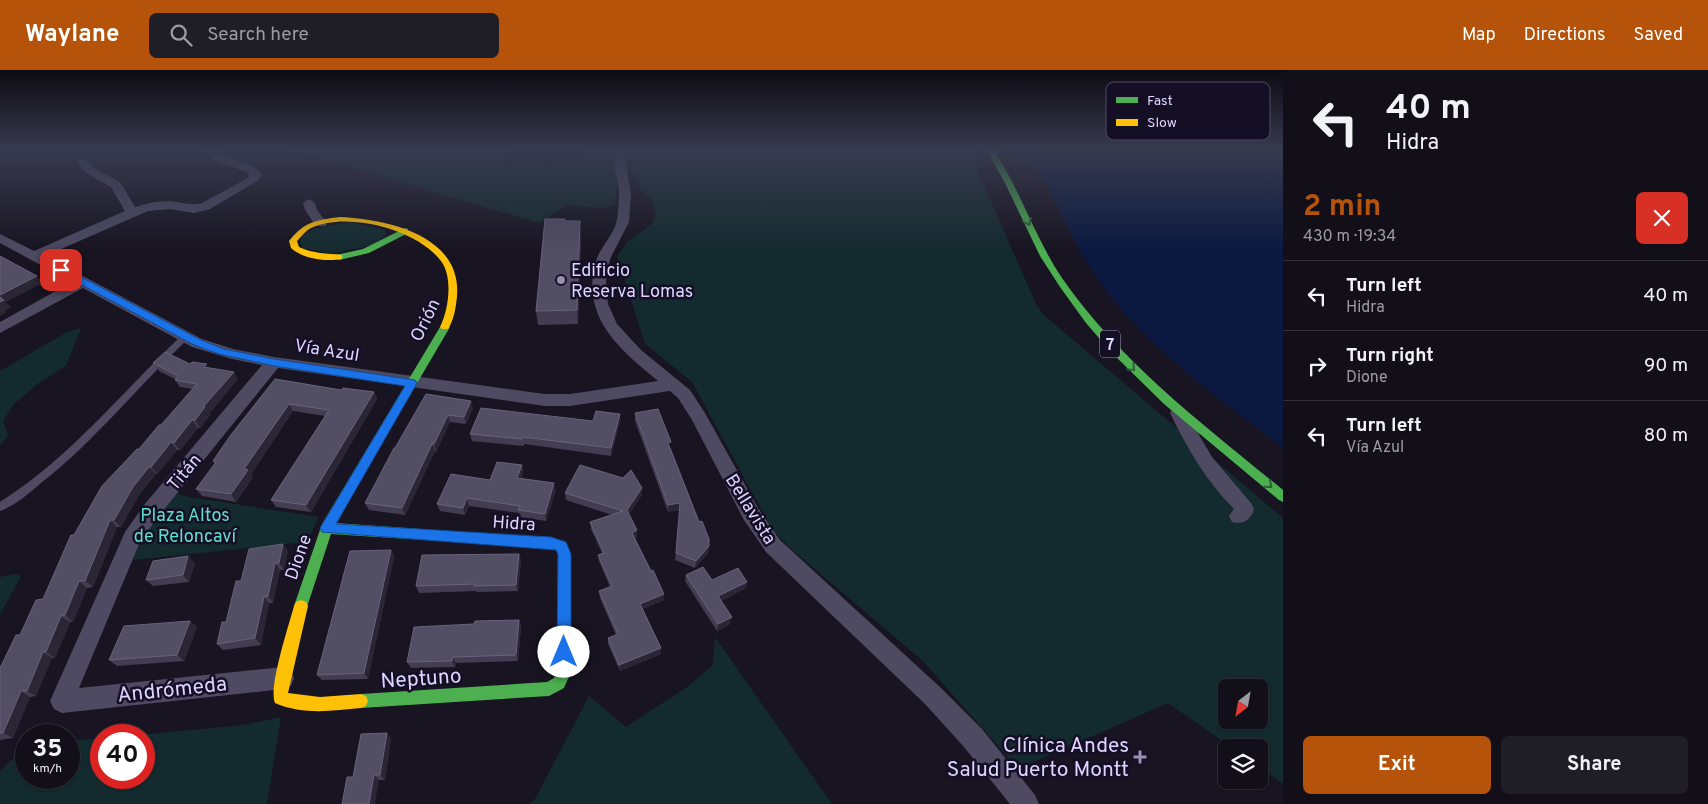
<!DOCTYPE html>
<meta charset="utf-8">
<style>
body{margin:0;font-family:Overpass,sans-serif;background:#1f1d26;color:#f1f3f6;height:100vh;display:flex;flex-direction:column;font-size:19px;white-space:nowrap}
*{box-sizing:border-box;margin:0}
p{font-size:16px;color:#9c9ca2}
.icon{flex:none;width:28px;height:28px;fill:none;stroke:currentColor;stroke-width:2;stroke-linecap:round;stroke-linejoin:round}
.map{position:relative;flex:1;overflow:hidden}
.drawer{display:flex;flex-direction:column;background:#120f19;width:425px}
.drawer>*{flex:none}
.guide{background:#120f19;color:#f1f3f6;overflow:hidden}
.needle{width:32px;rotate:211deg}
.tools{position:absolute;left:1218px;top:609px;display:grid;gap:10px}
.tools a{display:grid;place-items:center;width:50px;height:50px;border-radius:8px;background:#120f19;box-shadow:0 1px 4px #0004,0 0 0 1px #312f38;font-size:25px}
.speed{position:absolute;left:15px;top:654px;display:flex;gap:10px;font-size:25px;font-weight:700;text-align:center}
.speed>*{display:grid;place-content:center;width:65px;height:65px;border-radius:50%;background:#120f19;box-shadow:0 1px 4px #0004,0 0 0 1px #312f38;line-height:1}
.speed small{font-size:12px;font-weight:400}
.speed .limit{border:8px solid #d22;background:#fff;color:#111}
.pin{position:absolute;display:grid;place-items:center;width:42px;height:42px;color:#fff;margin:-21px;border-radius:10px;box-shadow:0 2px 8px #0006}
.me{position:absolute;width:55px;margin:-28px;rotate:0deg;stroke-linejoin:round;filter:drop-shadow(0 0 4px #0008)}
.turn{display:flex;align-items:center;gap:18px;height:105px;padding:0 20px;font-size:22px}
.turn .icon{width:65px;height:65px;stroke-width:2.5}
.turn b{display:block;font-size:35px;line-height:42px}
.round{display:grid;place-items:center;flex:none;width:52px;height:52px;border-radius:8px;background:#1f1d26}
.headline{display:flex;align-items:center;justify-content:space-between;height:85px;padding:0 20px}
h1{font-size:30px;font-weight:700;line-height:38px;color:#b45309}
.button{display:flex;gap:10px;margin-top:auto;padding:10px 20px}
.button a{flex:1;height:58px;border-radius:8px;background:#b45309;color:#fff;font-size:20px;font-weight:700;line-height:58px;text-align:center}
.button a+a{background:#1f1d26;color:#f1f3f6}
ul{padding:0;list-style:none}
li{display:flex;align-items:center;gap:15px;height:70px;padding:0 20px;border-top:1px solid #312f38}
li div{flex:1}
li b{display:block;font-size:19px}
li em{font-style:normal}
header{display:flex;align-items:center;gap:30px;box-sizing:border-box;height:70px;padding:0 25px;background:#b45309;color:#fff}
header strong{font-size:24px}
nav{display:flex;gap:28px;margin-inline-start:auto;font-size:18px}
.search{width:350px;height:45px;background:#1f1d26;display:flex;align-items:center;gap:12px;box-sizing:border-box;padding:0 18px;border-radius:8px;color:#9c9ca2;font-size:19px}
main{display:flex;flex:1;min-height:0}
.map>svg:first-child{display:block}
</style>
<header>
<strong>Waylane</strong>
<div class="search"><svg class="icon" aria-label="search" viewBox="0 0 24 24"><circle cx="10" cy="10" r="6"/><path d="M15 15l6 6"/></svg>Search here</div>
<nav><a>Map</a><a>Directions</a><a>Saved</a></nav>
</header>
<main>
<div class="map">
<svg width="1283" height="734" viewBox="0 0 1283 734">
<rect width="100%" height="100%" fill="#181421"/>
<path fill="#132a2e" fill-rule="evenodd" d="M286 79H507V94L581 89 591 81 619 79 614 88 618 110 615 135 601 138 567 135 539 153Z
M627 79H968L974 84 978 102 1037 236 1045 246 1283 448V714L1259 697V678L1231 677 1168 633 1018 699 923 591 790 478 772 459 692 312 645 274 617 186 628 171 651 155 656 144 651 129 641 120C638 104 627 105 625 93 624 89 625 84 625 80ZM1226 618H1259V650H1226Z
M350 152 385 160 386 165 374 175 331 184 302 178 300 167 313 159Z
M81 258 66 296 40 312 14 334 3 351 8 365 0 376V301L67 262Z
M174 423 189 427 319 447 307 472 134 490 133 479Z
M15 504 21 506 0 545V507Z
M715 567 832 734H530L535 729 589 626 626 657 687 617 713 595Z
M281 647 267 734H0V701L26 676V708H69V667L79 670 101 668V708H144V665H138L243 655Z"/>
<path fill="#0b1941" d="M1022 79H1283V378C1215 325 1139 274 1092 200 1066 161 1053 115 1022 79Z"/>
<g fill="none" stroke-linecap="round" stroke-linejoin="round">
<path fill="#4d4a62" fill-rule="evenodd" d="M185 264 189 267 188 269C138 316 95 371 41 413 29 423 15 436 0 441V432C71 387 122 322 182 265Z"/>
<path fill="#4d4a62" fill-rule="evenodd" d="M204 79H215C227 92 251 90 262 104L259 110 210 139 194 143 170 139 148 141 45 186 202 269 233 279 274 287 545 324H570L658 311C619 279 580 247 596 191 600 177 614 165 617 150 618 142 619 132 619 123 618 106 610 95 618 79H628L625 89 631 124 629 152 610 189 606 211 608 234 617 254 641 280 690 320 705 343 758 438 780 470 941 618 982 659 1035 725 1039 734H1010L964 677 925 634 766 482 744 450 692 350 678 328 670 321 570 336H545L278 298 158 447 140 472 79 618 283 597 291 600 294 608 291 616 283 619 62 643 54 639 50 631 125 462 144 435 262 295 232 289 192 277 83 218 0 263V252L72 212 0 173V164L34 181 125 141 111 117 88 104 76 92 82 89 86 90 96 99 120 112 135 137C146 133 159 131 170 131 181 132 190 136 202 133L248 108 249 103 212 89Z
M309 129 315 133 317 140 327 153 326 156H316L305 140 303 133Z
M1178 337 1184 339 1212 387 1251 433 1254 439C1251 450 1243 455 1232 452L1229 446 1234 439C1206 411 1187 378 1170 343L1172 339Z"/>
<path fill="#4caf50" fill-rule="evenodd" d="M986 79H992L1000 90C1023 128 1037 171 1062 208 1121 293 1204 355 1283 420V432L1279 430 1164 334 1111 282 1086 253 1060 217 1040 186 1005 113Z
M405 158 408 159V163L369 183 339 190 335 187 336 185 363 179Z
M445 254 450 257 335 453 551 468 566 472 570 485 571 602 564 618 549 626 361 638 356 636 354 631 356 626 361 624 547 612 554 608 557 602 558 485 556 480 551 478 331 464 306 540 301 542 296 540 294 536 322 454 440 257Z"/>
<path fill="#ffc107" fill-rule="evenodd" d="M340 147C386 149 462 165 457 226 456 237 454 250 448 259H442L440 257C449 239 453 207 441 191 417 159 347 141 311 158 305 161 301 167 297 171L299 177C314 184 326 183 342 185V189C326 192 303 189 291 178L289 171C304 152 316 150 340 147Z
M301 530 306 532 308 536 288 623 320 627 361 624 366 626 368 631 366 636 361 638C331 641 303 645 275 633 268 618 289 555 294 536L296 532Z"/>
</g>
<path fill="#423d50" d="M566 151 581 165 578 254 538 255 536 241Z
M153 293 190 294 209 298 238 309 209 344 210 345 200 358H198L180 380H177L157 404H156L139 425 121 457H117L93 517 87 518 73 552H70L55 588H52L36 626 30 627 13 668 0 670V598L43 529 74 465 139 379 161 355 192 319 180 317 175 310V309L159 301Z
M275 309 341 320 374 322 377 329 311 442 276 437 271 430 325 346 293 341 251 404 253 407 236 432 202 426 196 419 215 394 213 391Z
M426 324 473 338 466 354 450 352 436 382 435 381 405 445 369 440 365 433Z
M635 343 671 379 709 476 708 483 695 498 675 490 680 440 668 442 635 351Z
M620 344V351L611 386 524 374V376L472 371 470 364 593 351Z
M522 395 523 402 521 408 556 420 546 451 520 447 519 443 469 436 465 445 440 441 437 434Z
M623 408 642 425 629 444 637 467 635 468 664 530 643 539 661 578V584L620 601 608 574V568L616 565 600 528 599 521 610 517 599 491 598 485 602 483 591 459 590 452 612 445 566 430 565 423Z
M391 480 394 487 368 609 322 610 317 605Z
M288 481 284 500H280L273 533H269L261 575 223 580 217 574 226 552 241 511Z
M519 484 521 491 518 521 477 522 476 521 419 523 416 516Z
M195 493 189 512 153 516 146 510Z
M686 505 712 510 747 512 746 518 721 531 730 554 717 561 685 511Z
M519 550 521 556 518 591 456 593 455 597 411 598 407 592 474 554Z
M190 551 197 557 184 591 117 596 109 590Z
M391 668 385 710H379L353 707Z"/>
<path fill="#2a2635" d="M580 151 581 165 578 254 577 240Z
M37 206 43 213 6 232 11 237 5 241 6 242 0 246V225Z
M234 302 238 309 209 344 210 345 200 358 195 350 203 337Z
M374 322 377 329 311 442 306 435Z
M471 331 473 338 466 354 464 347Z
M289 334 293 341 251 404 253 407 236 432 231 424 244 399Z
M620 344V351L611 386V378Z
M448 345 450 352 436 382 434 374Z
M192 350 198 358 180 380 174 373Z
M171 372 177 380 157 404 151 397Z
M432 374 435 381 405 445 402 438Z
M522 395 523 402 519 415 517 408Z
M149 397 156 404 139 425 121 457 114 450 133 417Z
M554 413 556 420 546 451 545 444Z
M642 418V425L627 447V440Z
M467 428 469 436 465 445 463 438Z
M680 433V440L668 442V435Z
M110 450 117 457 93 517 85 511Z
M637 460V467L632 469V463Z
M283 474 288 481 284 500 279 493Z
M709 476 708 483 695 498 696 491Z
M391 480 394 487 368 609 364 603Z
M519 484 521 491 518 521 516 515Z
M188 486 195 493 189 512 183 505Z
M275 493 280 500 273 533 268 526Z
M79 511 87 518 73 552 65 545Z
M747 512 746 518 717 533 718 526Z
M664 524V530L640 540V534Z
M264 527 269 533 261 575 255 568Z
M61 546 70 552 55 588 46 582Z
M732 547 730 554 717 561 718 554Z
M519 550 521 556 518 591 516 585Z
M190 551 197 557 184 591 177 585Z
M661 578V584L620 601 619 595Z
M43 582 52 588 36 626 27 621Z
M453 587 456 593 455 597 452 591Z
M21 621 30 627 13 668 3 663Z
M387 663 391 668 385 710 380 705Z
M374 705 379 710 375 734H369Z"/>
<path fill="#524e63" stroke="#68637b" d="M545 149H565V151H580L577 240 536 241Z
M0 186 37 206 0 225Z
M0 227 4 230 0 232Z
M165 282 190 294 192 292 207 294 204 297 234 302 203 337H205L195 350H192L174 373 171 372 151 397H149L133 417 114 450H110L85 511H79L65 545 61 546 46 582H43L27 621H21L3 663H0V598L16 565H20L36 530 43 529 71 465H74L102 416 137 379H139L159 355H161L197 314 175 310 178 306 153 293Z
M275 309 341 320 343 318 374 322 306 435 271 430 329 340 289 334 244 399 248 400 231 424 196 419 216 392 213 391 230 366Z
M426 324 471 331 464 347 448 345 434 374H432L402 438 365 433 394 378H395Z
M481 338 593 351 596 341 620 344 611 378 523 367 522 369 470 364Z
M658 339 671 372 668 373 699 452 702 451 709 469V476L696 491 676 483 680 433 668 435 635 343Z
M497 392 522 395 517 408 554 413 545 444 518 440 520 436 467 428 463 438 437 434 451 404 490 410Z
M580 395 623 408 631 400 642 418 627 440 637 460 632 463 651 501 653 500 664 524 640 534 661 578 619 595 608 568 618 564 599 521 612 516 598 485 604 483 590 452 623 441 565 423Z
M283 474 279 493H275L268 526 264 527 255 568 217 574 222 552H226L236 511H241L249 479Z
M391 480 364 603 317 605 350 481Z
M519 484 516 515 474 516 475 514 416 516 422 485Z
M188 486 183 505 146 510 153 491Z
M703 497 712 510 738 498 747 512 718 526 732 547 718 554 686 505Z
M519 550 516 585 453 587 452 591 407 592 414 557 474 554 475 551Z
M190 551 177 585 109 590 124 556Z
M387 663 380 705H374L369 734H342L347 707H353L361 664Z"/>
<defs><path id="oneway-chevron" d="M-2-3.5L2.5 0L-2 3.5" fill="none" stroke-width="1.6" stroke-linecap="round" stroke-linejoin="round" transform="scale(1.25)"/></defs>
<g stroke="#305f3b">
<use href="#oneway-chevron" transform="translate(1028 152) rotate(65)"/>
<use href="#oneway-chevron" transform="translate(1132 298) rotate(46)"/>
<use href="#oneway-chevron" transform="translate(1269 415) rotate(40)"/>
</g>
<linearGradient id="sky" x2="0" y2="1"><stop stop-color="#0d0b12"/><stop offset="0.44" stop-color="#373a4e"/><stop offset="1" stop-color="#373a4e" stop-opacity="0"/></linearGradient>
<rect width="1283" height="181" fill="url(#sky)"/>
<path fill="#1a73e8" stroke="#114b97" d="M58 198H64L201 270 224 279 274 289 415 310 417 313 336 454 551 467 566 472 571 484V582L569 587 564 589 559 587 557 582 558 484 556 480 322 462 320 458 322 455 405 316 274 296 219 284 194 275 58 202Z"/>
<g fill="#9891b1" stroke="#150f26" stroke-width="2">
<circle cx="561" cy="210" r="5"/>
<path d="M1137.5 679.5h5v5h5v5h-5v5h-5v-5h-5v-5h5z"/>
</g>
<g text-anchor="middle" stroke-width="5" stroke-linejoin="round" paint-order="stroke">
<rect fill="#150f26" stroke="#a19abe" stroke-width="1" x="1100" y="260.5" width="20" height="27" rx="4"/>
<g font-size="16" font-weight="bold" fill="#ddd5ff">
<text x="1110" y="280">7</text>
</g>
<g font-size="18" fill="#ddd5ff" stroke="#150f26" text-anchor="start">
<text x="571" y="206">Edificio<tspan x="571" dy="21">Reserva Lomas</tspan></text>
</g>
<g font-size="18" fill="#ddd5ff" stroke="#150f26">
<text transform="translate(425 250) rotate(-64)" y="6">Orión</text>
<text transform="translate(327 280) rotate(9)" y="6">Vía Azul</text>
<text transform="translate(184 402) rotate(-50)" y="6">Titán</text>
<text transform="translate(751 439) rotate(58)" y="6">Bellavista</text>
<text transform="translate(514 453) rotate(4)" y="6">Hidra</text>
<text transform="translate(298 487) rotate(-71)" y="6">Dione</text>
</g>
<g font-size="18" fill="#60dfcc" stroke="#150f26">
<text x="185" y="451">Plaza Altos<tspan x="185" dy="21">de Reloncaví</tspan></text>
</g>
<g font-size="21" fill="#ddd5ff" stroke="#150f26">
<text transform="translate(421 608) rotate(-4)" y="7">Neptuno</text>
<text transform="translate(172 619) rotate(-6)" y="7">Andrómeda</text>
</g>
<g font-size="21" fill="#ddd5ff" stroke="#150f26" text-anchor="end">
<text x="1129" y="682">Clínica Andes<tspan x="1129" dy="24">Salud Puerto Montt</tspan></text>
</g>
</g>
<rect x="1106" y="12" width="164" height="58" rx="8" fill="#150f26" stroke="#514a67" stroke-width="1"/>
<rect x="1116" y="27" width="22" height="6" fill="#4caf50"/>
<rect x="1116" y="49" width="22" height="7" fill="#ffc107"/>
<g font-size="14" fill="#ddd5ff">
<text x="1147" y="35">Fast</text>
<text x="1147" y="57">Slow</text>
</g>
</svg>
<div class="tools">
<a><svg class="needle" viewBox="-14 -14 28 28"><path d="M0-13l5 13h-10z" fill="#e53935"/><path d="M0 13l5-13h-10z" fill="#9c9ca2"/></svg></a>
<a><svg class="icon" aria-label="layers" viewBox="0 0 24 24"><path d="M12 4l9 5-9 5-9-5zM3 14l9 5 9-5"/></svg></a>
</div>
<div class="speed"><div>35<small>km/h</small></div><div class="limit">40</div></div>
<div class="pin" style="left:61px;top:200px;background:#d93025"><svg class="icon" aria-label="arrive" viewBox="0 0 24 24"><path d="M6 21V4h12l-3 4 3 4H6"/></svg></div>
<svg class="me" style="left:564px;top:582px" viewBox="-20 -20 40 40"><circle r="19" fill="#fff"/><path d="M0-13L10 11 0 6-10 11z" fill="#1a73e8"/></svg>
</div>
<section class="drawer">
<div class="guide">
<div class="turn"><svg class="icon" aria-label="left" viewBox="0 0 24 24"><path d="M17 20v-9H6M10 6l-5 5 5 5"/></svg><div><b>40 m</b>Hidra</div></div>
</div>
<div class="headline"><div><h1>2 min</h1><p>430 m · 19:34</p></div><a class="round" style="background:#d93025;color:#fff"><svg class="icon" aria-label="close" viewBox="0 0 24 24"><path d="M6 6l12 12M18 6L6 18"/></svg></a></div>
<ul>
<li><svg class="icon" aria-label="left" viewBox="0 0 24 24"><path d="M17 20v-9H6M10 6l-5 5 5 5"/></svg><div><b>Turn left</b><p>Hidra</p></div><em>40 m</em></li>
<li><svg class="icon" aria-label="right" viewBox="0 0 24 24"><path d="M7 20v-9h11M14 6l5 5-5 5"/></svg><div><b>Turn right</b><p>Dione</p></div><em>90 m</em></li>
<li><svg class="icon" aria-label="left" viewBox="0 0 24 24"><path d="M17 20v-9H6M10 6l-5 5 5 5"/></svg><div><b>Turn left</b><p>Vía Azul</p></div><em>80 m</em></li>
</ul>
<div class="button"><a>Exit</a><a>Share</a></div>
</section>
</main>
